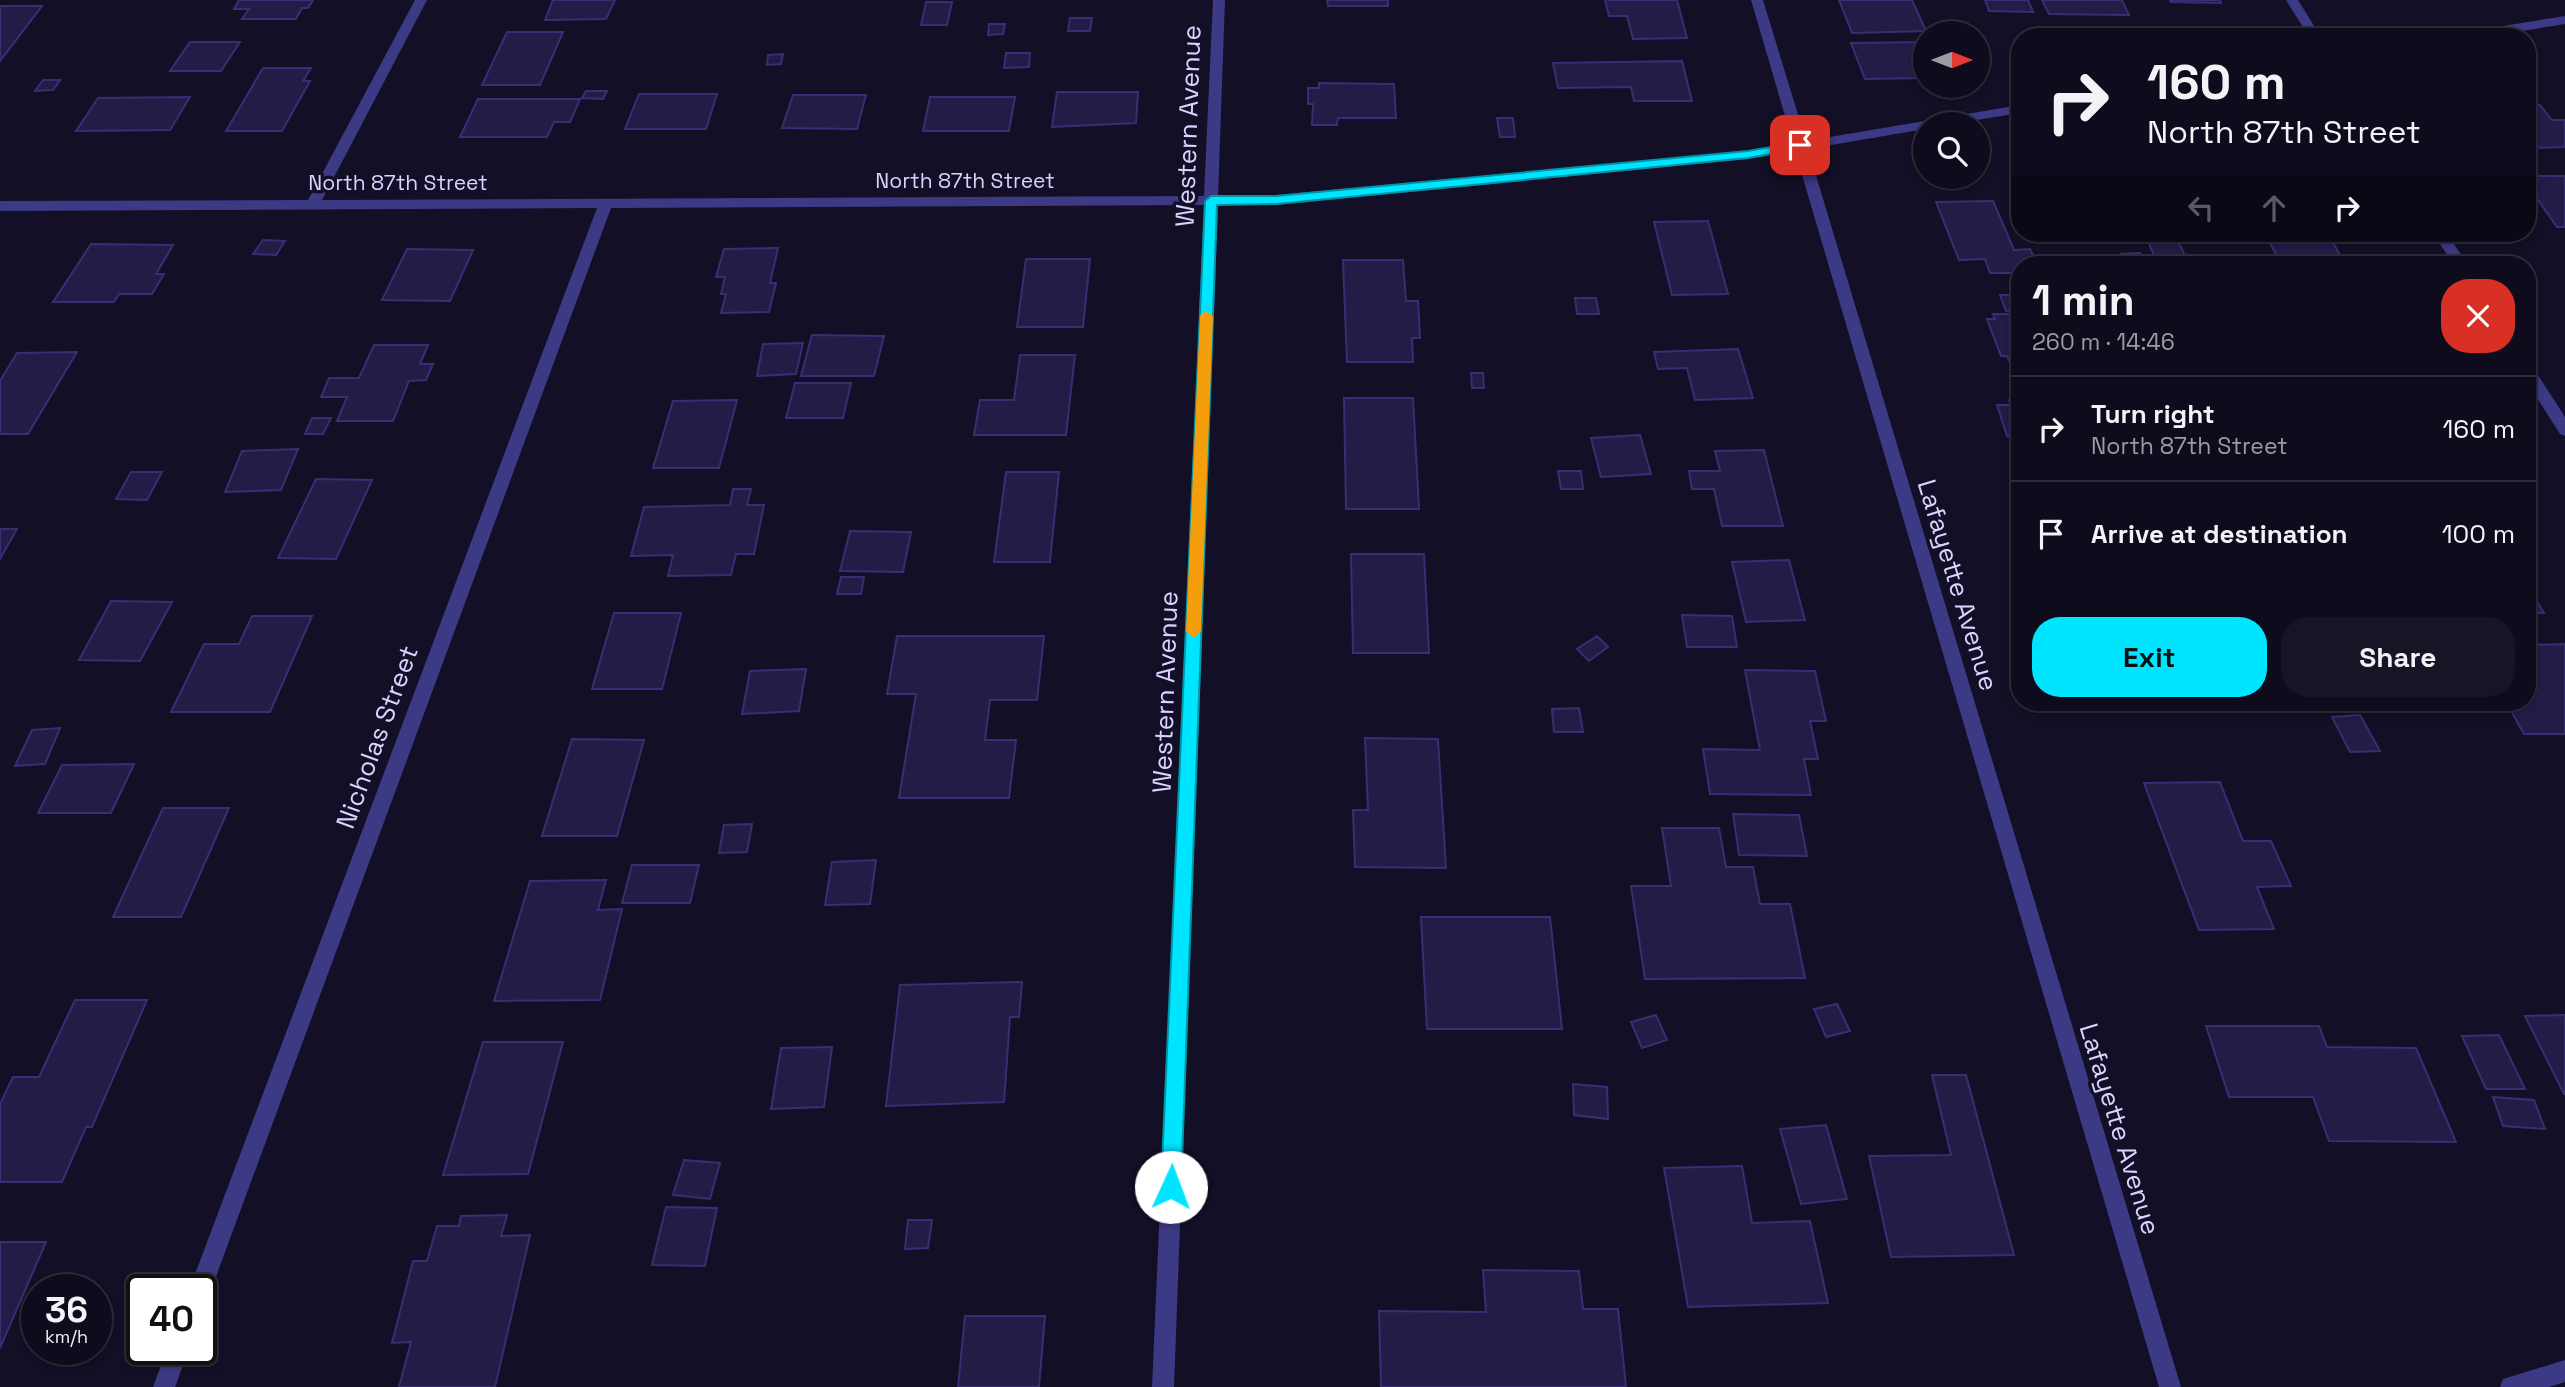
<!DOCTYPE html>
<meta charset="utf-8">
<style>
body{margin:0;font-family:"Space Grotesk",sans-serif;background:#171425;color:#f1f3f6;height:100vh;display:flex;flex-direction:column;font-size:26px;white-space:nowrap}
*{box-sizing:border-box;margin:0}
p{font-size:23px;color:#9b9ba3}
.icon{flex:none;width:38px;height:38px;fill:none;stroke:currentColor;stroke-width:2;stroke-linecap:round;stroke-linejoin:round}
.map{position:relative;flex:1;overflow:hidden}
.panel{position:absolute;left:2011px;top:256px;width:525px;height:455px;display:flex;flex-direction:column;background:#0e0b1c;border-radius:28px;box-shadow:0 4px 10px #0003,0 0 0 2px #2e2b3b}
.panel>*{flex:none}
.top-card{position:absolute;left:2011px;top:28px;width:525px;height:214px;border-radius:28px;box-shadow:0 4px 10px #0003,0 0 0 2px #2e2b3b;background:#0e0b1c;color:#f1f3f6;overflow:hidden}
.needle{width:46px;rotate:90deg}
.buttons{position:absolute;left:1913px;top:21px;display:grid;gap:14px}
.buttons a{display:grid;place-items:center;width:77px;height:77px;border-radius:50%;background:#0e0b1c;box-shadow:0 4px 10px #0003,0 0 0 2px #2e2b3b;font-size:35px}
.speed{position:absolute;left:21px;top:1274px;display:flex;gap:14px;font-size:35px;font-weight:700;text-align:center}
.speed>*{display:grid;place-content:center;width:91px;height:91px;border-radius:50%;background:#0e0b1c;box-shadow:0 4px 10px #0003,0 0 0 2px #2e2b3b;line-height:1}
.speed small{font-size:18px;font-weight:400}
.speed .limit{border:4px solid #111;border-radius:10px;background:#fff;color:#111}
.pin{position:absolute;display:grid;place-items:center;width:60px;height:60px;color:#fff;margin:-30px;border-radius:14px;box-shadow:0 4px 10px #0006}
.me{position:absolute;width:77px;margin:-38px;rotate:2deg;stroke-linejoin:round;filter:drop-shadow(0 0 5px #0008)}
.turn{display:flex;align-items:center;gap:24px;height:147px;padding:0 21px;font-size:32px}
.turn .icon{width:91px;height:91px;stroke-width:2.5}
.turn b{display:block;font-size:49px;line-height:60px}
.lanes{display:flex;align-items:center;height:66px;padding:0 21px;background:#0003;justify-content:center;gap:35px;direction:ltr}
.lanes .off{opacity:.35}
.round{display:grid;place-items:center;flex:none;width:74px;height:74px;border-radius:28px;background:#171425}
.head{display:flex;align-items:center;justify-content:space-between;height:119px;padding:0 21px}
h1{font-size:42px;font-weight:800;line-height:52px}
.primary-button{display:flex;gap:14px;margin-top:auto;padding:14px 21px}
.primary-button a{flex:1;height:80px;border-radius:28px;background:#00e5ff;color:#111;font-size:28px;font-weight:800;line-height:80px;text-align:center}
.primary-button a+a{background:#171425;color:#f1f3f6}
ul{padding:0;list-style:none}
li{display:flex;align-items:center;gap:21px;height:105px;padding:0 21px;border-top:2px solid #2e2b3b}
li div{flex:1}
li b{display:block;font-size:26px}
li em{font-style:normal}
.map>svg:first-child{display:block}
</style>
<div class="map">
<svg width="2565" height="1387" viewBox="0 0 2565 1387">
<rect width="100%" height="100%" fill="#130f26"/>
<path fill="#241b47" stroke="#3b2d73" stroke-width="2" d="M239 0H313L308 8H302L296 19H242L249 9H234Z
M553 0H615L606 19 545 20Z
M1327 0H1388V6H1328Z
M1605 0H1677L1687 38 1633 39 1627 16H1609Z
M1839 0H1912L1926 31 1852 33Z
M1985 0H2028L2033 12 1989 11Z
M2042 0H2122L2129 15 2049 14Z
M2170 0H2220L2221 3 2171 2Z
M926 2H952L947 25H921Z
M0 6H42L0 61Z
M1070 18H1092L1090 31H1068Z
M989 24H1005L1003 34 988 35Z
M507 32H563L540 85H482Z
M190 42H240L221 71H170Z
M1925 42V78L1865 79 1851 43Z
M1006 53H1030L1029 67 1004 68Z
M783 54 781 64 767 65 768 55Z
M1682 61 1692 101H1634L1631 87 1558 88 1553 63Z
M263 68H311L303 81H310L282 131H226Z
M43 80H60L53 90 35 91Z
M1319 83 1394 84 1396 118H1338L1337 125H1312L1313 104H1308V88H1319Z
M586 91H607L603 99 582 98Z
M1057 92H1138L1136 123 1052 127Z
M639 94H717L706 129H625Z
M793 95H866L857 129 782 128Z
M190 97 170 130 76 131 98 98Z
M930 97H1015L1009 131H923Z
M478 99H580L570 122H554L547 137H460Z
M2540 105 2552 120H2565V147L2527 148V106Z
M1497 118H1513L1515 137H1500Z
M2527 176H2565V227H2557L2527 184Z
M1993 201 2014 250 2030 249 2037 264H2020V273H1990L1985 259 1959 260 1936 202Z
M1708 221 1728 294 1672 295 1654 222Z
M2145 235H2175L2189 264H2158Z
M263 240 285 241 276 255 253 254Z
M2269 241H2332L2345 264H2281Z
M91 244 173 245 156 274H164L152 294H119L114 302H53Z
M778 248 770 283H776L769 312 721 313 726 294H721L725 277H716L724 249Z
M407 249 473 250 450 301 382 300Z
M2140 253 2146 264H2126L2121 254Z
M1026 259H1090L1083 327H1017Z
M1343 260H1403L1406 301H1418L1420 338H1412L1413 362H1347Z
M2000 295H2020V365H2011L2007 356H2001L1987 319H1995L1993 314H2013L2012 311H2006Z
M1575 298H1596L1599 314H1577Z
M812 335 884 336 874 376H801Z
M803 343 796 374 757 376 763 344Z
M374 345H428L420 364H433L426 380 409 381 393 421H337L347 397H321L329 378H359Z
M1738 349 1753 398 1695 400 1687 368 1658 369 1654 352Z
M77 352 28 434H0V381L17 353Z
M1020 355H1075L1066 435H974L980 400H1014Z
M1471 373H1483L1484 388H1472Z
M795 383H851L843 418H786Z
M1344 398H1413L1419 509H1346Z
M737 400 719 468H653L673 401Z
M2009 400H2020V436H2007L1997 405H2011Z
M312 418H331L323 434H305Z
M1640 435 1651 474 1601 477 1591 438Z
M298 449 281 490 225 492 242 451Z
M1764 450 1783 526H1722L1714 489H1692L1689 471H1720L1715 451Z
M1558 471H1581L1583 489H1561Z
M131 472H162L147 500 116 499Z
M1006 472H1059L1050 562H994Z
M316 479 372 480 336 559 278 558Z
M733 489H751L747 505H764L754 554H736L731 575 668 576 673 555 631 556 644 507 730 505Z
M0 529H17L0 559Z
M850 531 911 532 903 572 840 571Z
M1351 554H1424L1429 653H1353Z
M1789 560 1805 620 1746 622 1732 562Z
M841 577H864L861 594H837Z
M2527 585 2544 613H2527Z
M111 601 172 602 140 661 79 660Z
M614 613H681L662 689H592Z
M1682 615 1732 616 1737 647H1687Z
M252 616H312L270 712H171L204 644H239Z
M897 636H1044L1037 700H990L985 740H1016L1009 798H899L916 694H887Z
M1597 636 1608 647 1589 661 1577 649Z
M2565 644V734H2524L2506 702H2527V645Z
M806 669 799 711 742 714 750 671Z
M1745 670 1815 671 1826 721H1810L1818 759H1804L1811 795 1710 794 1703 749 1760 750Z
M1579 708 1583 732H1554L1552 709Z
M2360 715 2380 751 2350 752 2332 717Z
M60 728 45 764 15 766 32 730Z
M1365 738 1438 739 1446 868 1355 867 1353 810H1368Z
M572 739 644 740 617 836H542Z
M134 764 111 813H38L62 765Z
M2220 782 2243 841H2271L2291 886 2257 887 2274 929 2199 930 2144 783Z
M163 808H229L181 917H113Z
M1733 814 1799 815 1807 856 1739 855Z
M752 824 747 852 719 853 724 825Z
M1662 828H1719L1726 867H1753L1760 904H1790L1805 978 1645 979 1631 886H1671Z
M876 860 870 904 825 905 832 862Z
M632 865H699L690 903H622Z
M606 880 598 910 622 909 600 1000 494 1001 530 881Z
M1421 917H1550L1562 1029H1427Z
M1022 982 1019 1017H1010L1004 1102 886 1106 900 985Z
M75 1000H147L92 1127H86L62 1182H0V1104L13 1077H39Z
M1837 1004 1850 1031 1826 1037 1814 1009Z
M1656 1015 1667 1040 1642 1048 1631 1022Z
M2565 1015V1094H2564L2525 1016Z
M2206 1026H2319L2327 1047 2416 1048 2456 1142 2329 1141 2313 1097H2229Z
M2499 1035 2525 1089H2486L2462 1036Z
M483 1042H563L528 1174 443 1175Z
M832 1047 824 1107 771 1109 781 1048Z
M1932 1075H1966L2014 1255 1891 1257 1869 1156 1951 1155Z
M1573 1084 1607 1087 1608 1119 1574 1115Z
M2493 1097 2534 1100 2545 1129 2503 1126Z
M1826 1125 1847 1199 1801 1204 1780 1129Z
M684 1160 720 1163 710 1199 673 1195Z
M1742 1166 1752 1223 1810 1221 1828 1303 1688 1307 1664 1168Z
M666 1207 717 1208 705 1266 652 1265Z
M507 1215 501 1236 530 1235 495 1387H399L411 1342 392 1343 413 1261H427L437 1226H459L461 1216Z
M908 1220H932L928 1248 905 1249Z
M0 1242H46L0 1348Z
M1483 1270 1579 1271 1583 1309H1618L1626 1387H1381L1379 1311 1486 1312Z
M965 1316H1045L1039 1387H958Z"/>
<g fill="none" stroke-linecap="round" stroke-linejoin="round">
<path fill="#3d3a85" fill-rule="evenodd" d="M415 0H427L322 200 1204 196 1213 0H1225L1218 196 1276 195 1748 151 1793 143 1751 0H1763L1806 141 2020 105V113L1952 124H1925V129L1808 149 2181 1387H2159L1795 151 1748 159 1276 205H1218L1174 1387H1152L1204 205 611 208 211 1290 208 1298 201 1301V1290H189L597 208 0 211V201L308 200Z
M2286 0H2298L2321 37H2309Z
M2565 16V24L2485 37H2454L2460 33Z
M2433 233H2447L2467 264H2453Z
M2527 365 2532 366 2565 417V436L2560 434 2527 382Z
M167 1349H189L175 1387H153Z
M2565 1360V1382L2549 1387H2500L2503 1379Z"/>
</g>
<path fill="#00e5ff" stroke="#0095a6" stroke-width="2" d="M1800 142 1805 143V148L1748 158 1276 204 1217 205 1181 1187 1178 1194 1171 1197 1164 1194 1161 1187 1205 201 1211 196H1276L1748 151Z"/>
<path fill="#f59e0b" d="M1206 311 1213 316 1201 631 1194 638 1186 631 1200 316Z"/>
<g text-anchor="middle" stroke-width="7" stroke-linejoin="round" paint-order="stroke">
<g font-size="21" fill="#d9d4ff" stroke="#130f26">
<text x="965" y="188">North 87th Street</text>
<text x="398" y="190">North 87th Street</text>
</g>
<g font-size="26" fill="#d9d4ff" stroke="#130f26">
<text transform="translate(1188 126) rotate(-88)" y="9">Western Avenue</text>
<text transform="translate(1958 585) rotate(73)" y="9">Lafayette Avenue</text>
<text transform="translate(1165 692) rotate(-88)" y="9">Western Avenue</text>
<text transform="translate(377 737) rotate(-70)" y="9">Nicholas Street</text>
<text transform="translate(2120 1129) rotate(73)" y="9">Lafayette Avenue</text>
</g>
</g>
</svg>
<div class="buttons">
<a><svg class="needle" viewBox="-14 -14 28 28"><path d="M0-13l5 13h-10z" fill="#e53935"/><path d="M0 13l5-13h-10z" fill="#9b9ba3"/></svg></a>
<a><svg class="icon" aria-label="search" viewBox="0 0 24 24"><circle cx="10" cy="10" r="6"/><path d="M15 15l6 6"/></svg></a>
</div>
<div class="speed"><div>36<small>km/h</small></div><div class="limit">40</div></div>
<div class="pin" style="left:1800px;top:145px;background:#d93025"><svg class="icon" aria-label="arrive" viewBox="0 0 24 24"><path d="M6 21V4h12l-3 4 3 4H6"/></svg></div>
<svg class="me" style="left:1171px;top:1187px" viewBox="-20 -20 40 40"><circle r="19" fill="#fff"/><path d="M0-13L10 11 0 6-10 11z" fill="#00e5ff"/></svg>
<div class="top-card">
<div class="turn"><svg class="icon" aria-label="right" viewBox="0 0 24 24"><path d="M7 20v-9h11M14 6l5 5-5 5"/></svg><div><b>160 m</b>North 87th Street</div></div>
<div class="lanes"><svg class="icon off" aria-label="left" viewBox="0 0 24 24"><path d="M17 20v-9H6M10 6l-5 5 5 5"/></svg><svg class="icon off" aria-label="ahead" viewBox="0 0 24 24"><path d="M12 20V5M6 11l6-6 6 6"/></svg><svg class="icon" aria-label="right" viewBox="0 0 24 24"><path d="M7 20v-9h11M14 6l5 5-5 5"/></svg></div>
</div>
<section class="panel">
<div class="head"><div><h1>1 min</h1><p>260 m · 14:46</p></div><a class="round" style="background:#d93025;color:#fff"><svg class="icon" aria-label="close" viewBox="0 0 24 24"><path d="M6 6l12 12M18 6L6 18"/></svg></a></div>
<ul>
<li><svg class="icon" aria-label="right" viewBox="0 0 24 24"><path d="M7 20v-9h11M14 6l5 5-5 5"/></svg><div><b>Turn right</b><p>North 87th Street</p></div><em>160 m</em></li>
<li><svg class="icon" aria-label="arrive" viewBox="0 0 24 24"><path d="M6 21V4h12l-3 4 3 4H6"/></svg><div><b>Arrive at destination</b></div><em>100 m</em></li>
</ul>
<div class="primary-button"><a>Exit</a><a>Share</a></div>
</section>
</div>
